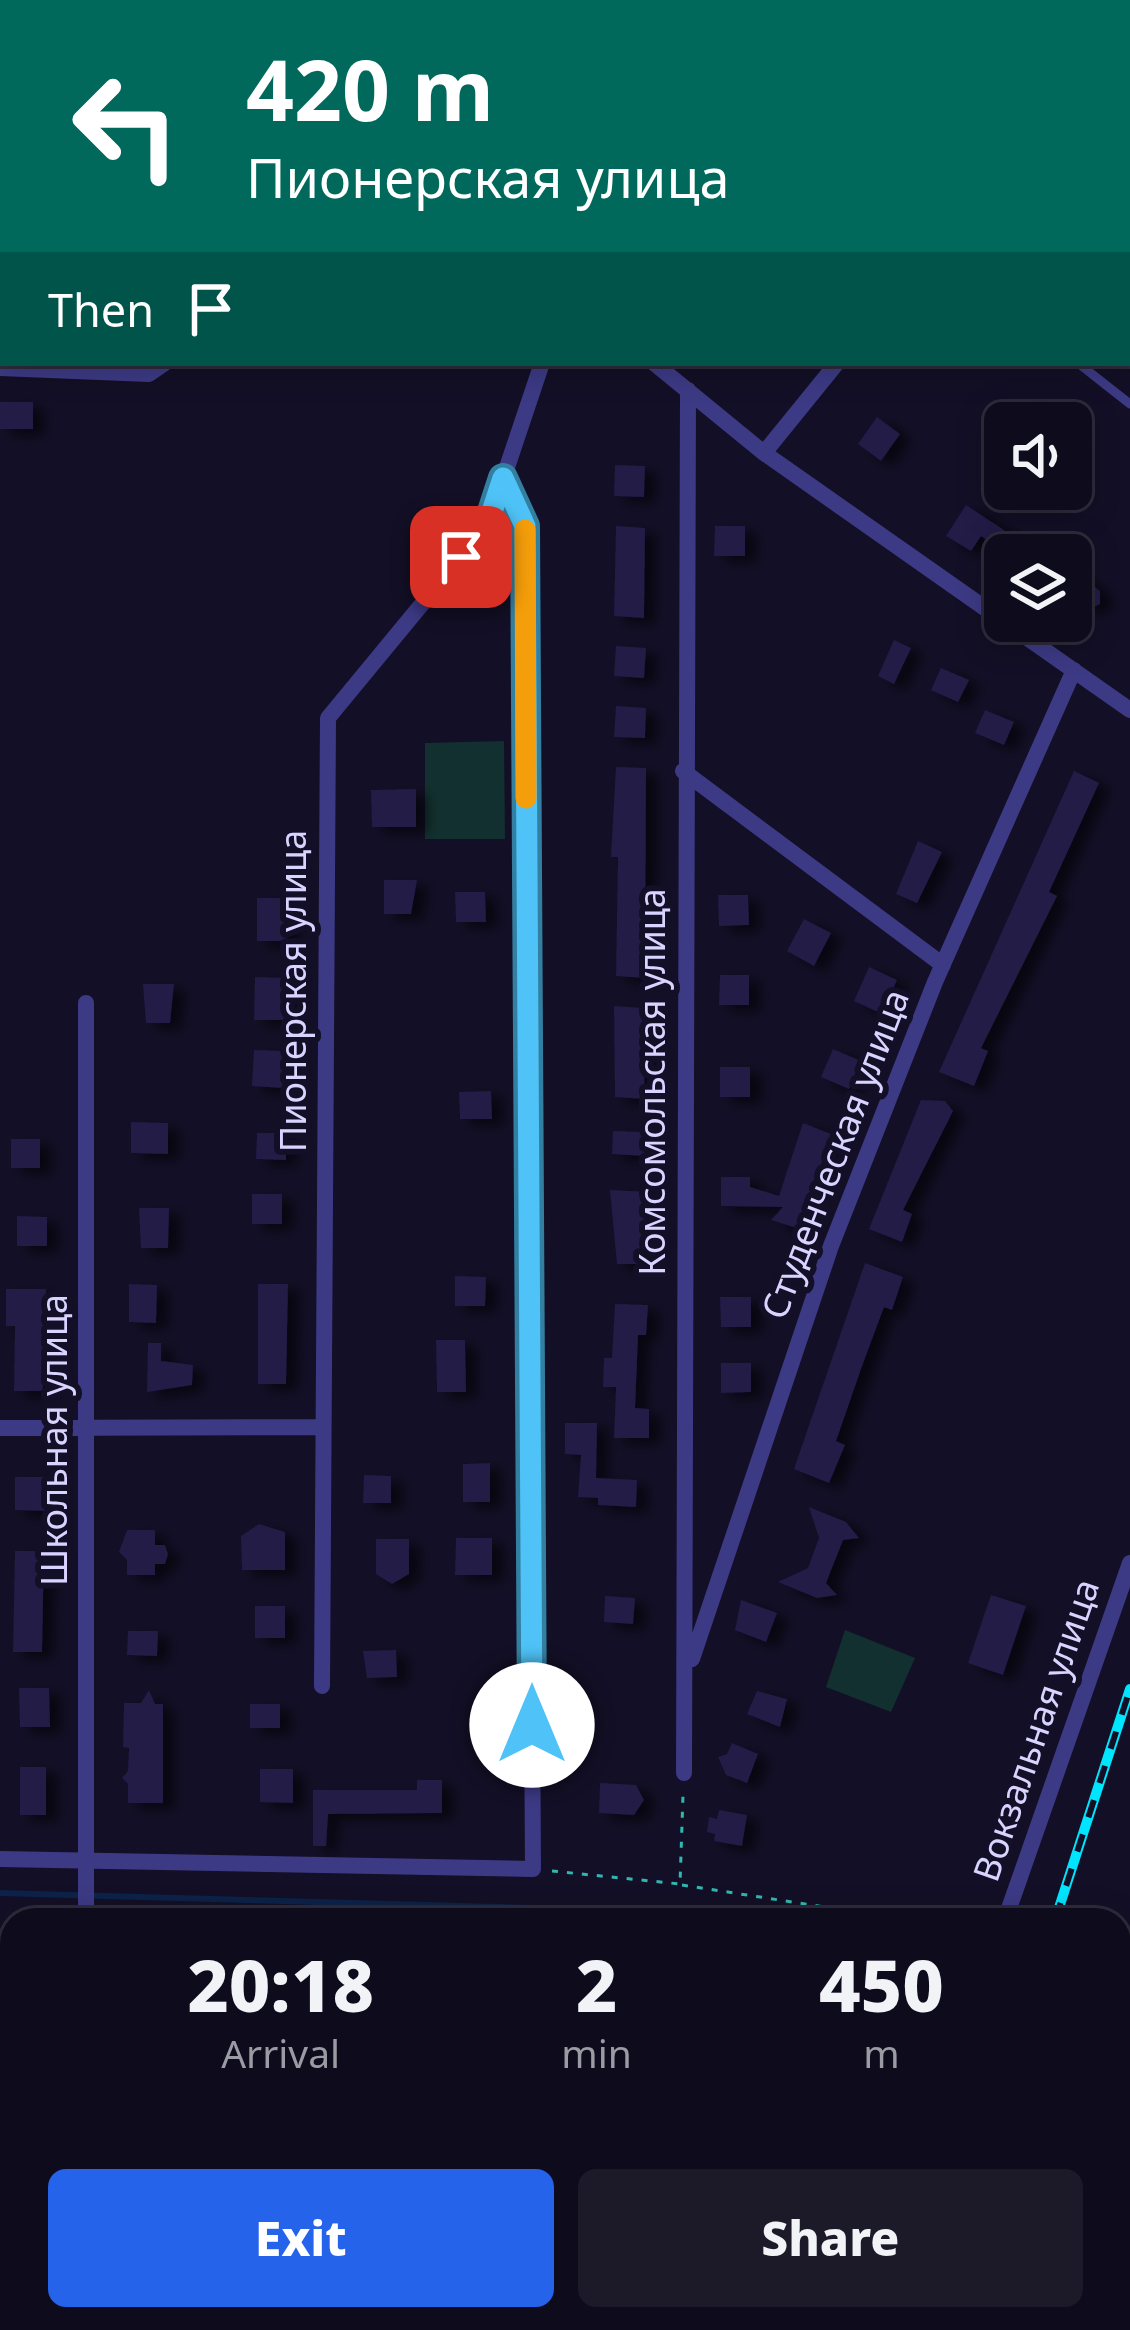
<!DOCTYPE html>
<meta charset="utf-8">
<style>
body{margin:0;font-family:"Noto Sans",sans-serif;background:#1c1929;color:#f1f3f6;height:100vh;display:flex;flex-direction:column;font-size:45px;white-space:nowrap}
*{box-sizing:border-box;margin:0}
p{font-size:39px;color:#9b9ba3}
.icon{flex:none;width:66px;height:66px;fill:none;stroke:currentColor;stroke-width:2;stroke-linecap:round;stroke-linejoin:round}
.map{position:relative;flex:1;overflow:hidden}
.side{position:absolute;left:0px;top:1908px;width:1131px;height:423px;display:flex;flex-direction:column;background:#0e0b1c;border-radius:36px 36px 0 0;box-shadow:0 6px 30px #0003,0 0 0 3px #2e2b3b}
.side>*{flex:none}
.banner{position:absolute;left:0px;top:0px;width:1131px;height:366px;box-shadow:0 6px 30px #0003,0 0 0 3px #2e2b3b;background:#00695c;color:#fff;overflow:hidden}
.fabs{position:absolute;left:984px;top:402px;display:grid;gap:24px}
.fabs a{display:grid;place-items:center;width:108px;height:108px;border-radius:18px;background:#0e0b1c;box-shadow:0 6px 30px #0003,0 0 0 3px #2e2b3b;font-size:60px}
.pin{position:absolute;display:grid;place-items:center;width:102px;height:102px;color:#fff;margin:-51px;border-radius:24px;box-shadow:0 6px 18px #0006}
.me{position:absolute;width:132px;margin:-66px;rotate:0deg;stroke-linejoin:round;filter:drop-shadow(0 0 9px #0008)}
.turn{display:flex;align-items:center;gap:42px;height:252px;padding:0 48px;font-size:54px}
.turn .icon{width:156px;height:156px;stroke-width:2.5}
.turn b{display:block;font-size:84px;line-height:102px}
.then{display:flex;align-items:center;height:114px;padding:0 48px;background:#0003;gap:24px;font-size:45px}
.eta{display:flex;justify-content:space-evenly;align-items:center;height:204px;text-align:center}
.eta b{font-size:72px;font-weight:800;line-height:84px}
.button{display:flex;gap:24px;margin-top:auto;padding:24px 48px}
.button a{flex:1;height:138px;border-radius:18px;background:#2563eb;color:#fff;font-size:48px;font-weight:800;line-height:138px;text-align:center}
.button a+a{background:#1c1929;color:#f1f3f6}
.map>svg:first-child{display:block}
</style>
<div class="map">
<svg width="1130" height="2330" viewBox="0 0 1130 2330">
<defs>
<filter id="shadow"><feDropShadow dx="11" dy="6" stdDeviation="6" flood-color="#0009"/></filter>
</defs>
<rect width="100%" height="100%" fill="#130f26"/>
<path fill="#12302f" d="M504 741 505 839H425V743Z
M845 1630 915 1658 891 1712 826 1687Z"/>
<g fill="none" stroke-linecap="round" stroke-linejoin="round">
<path stroke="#0c2248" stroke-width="6" d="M0 1893 817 1916 821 1920"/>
</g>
<path fill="#241b47" filter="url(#shadow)" d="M0 402H33V429H0Z
M877 417 900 434 881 461 858 444Z
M615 465 645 466 644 497 614 496Z
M966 505 1004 530 994 545 981 536 971 551 946 536Z
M616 526 645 528 644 618 614 616Z
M715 526H745V556H714Z
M1071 568 1100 591V604L1091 608 1082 601 1071 615Z
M894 640 911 648 894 684 878 676Z
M616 646 646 648 644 678 614 676Z
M941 668 969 680 958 702 931 690Z
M616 706 646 708 645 738 614 737Z
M985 710 1014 722 1004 745 975 733Z
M616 767 646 768 645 978 616 976 618 857H611Z
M1074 771 1099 783 1049 892 1057 896 981 1048 988 1051 974 1086 939 1072Z
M416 789V827H372L371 790Z
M918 841 942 852 917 903 896 894Z
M384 880H417L411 914H384Z
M455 892H485L486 922H456Z
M718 895H748L749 925 719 926Z
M257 898H288L287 941H257Z
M804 919 831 933 814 966 787 951Z
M869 967 897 980 882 1014 854 1001Z
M720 975H749V1005H719Z
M255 977 286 978 284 1020H254Z
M143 984H174L170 1023H146Z
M614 1006 642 1008 645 1099 615 1097Z
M833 1049 861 1061 849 1089 821 1077Z
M254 1050 284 1051 283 1088 252 1086Z
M720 1067H750V1097H720Z
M491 1091 492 1119H460L459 1092Z
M921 1100 945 1101 953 1111 903 1210 912 1214 902 1242 869 1229Z
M131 1122 168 1123V1154L131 1153Z
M803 1123 831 1134 800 1229 771 1220 783 1207 721 1206V1177H750V1187L779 1196Z
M613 1131 644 1132 646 1156 612 1154Z
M257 1133H286V1160L256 1159Z
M11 1139H40V1168H11Z
M610 1190 650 1192 642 1264H617Z
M252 1194H282V1224H252Z
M139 1208H169L168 1248H141Z
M17 1216 47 1217V1246H17Z
M865 1263 903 1277 892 1310 884 1307 862 1366 836 1441 845 1445 829 1483 794 1469Z
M455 1276 486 1277 485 1306H455Z
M129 1284 157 1285 156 1323 129 1322Z
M258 1284H288L286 1384H258Z
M6 1289H46L43 1391H14L15 1326H6Z
M720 1297H751V1327H721Z
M615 1304 648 1305 646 1335H638L635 1408 649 1409V1438H614L616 1387H603L604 1358H612Z
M436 1340H465L466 1392H437Z
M148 1343H161V1361L193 1365 192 1385 147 1392Z
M721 1363H751V1392L721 1393Z
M565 1423H597L596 1478 637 1480 636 1507 598 1505V1498L578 1497 581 1455 565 1454Z
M490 1463V1502H463V1464Z
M364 1475 391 1476V1503H363Z
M15 1477H49L48 1511 15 1510Z
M809 1507 846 1522 859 1538 843 1540 826 1583 837 1595 817 1598 778 1582 808 1568 819 1538Z
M259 1524 285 1532V1570H242L241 1536Z
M127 1530H155V1545H165L168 1554 165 1564H155V1575H127V1560L119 1552Z
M456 1538H492V1575H455Z
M376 1539H409V1574L392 1584 376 1574Z
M15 1551H44L42 1652H13Z
M991 1595 1026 1606 1003 1675 968 1663Z
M605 1596 635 1598 633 1624 604 1622Z
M741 1600 777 1613 766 1642 735 1630Z
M255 1606H285V1638H255Z
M128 1631H158L157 1656 127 1655Z
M396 1650 397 1677 367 1678 363 1651Z
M19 1688H49L50 1727H20Z
M149 1690 155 1704H163V1803H128V1784L122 1778 128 1771 129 1748 123 1747 124 1703H141Z
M757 1691 787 1699 780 1727 747 1714Z
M250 1704H280V1728H250Z
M732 1743 758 1754 747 1783 726 1775 718 1757 727 1754Z
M20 1767H46V1815H20Z
M260 1769H293V1803L260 1802Z
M417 1780H442V1813L328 1814 326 1846H313V1790H417Z
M600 1783 636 1785 644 1800 634 1815 599 1813Z
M719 1810 747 1815 742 1846 714 1841 715 1834 707 1832 709 1817 717 1819Z"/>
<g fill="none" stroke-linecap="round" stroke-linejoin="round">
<path stroke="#2fb8b0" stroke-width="3" stroke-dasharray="6 9" stroke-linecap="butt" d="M552 1871 680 1884 683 1795
M682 1885 909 1920"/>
<path stroke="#3d3a85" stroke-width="9" d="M1078 363 1130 404"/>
<path stroke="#3d3a85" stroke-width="16" d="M267 0 269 3
M1128 131 1130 132
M654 363 764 453 1130 710
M0 368 149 374 165 363
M764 453 837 363
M683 771 943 965
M0 1428 321 1427
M692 1659 831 1246 935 982 1074 670
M322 1686 328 718 488 524 542 363
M684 1773 688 390
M0 1859 533 1869 525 526 503 478
M86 1920V1003
M1005 1920 1130 1563
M0 2328 80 2322
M538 2330V2323L877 2330"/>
<defs>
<path id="rail" d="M1055 1920 1130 1689
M1119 2015 1130 1993
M941 2330 944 2319"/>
</defs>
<use href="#rail" stroke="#00e5ff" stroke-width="10"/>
<use href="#rail" stroke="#130f26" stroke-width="6" stroke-dasharray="18" stroke-linecap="butt"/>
</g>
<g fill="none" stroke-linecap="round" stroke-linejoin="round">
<defs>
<path id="route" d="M461 557 488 524 503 478 525 526 532 1725"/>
</defs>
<use href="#route" stroke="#337fa1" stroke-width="30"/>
<use href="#route" stroke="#4fc3f7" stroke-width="21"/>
<path stroke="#f59e0b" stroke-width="21" d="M525 530 526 798"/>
</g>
<g text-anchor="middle" stroke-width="12" stroke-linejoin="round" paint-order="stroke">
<g font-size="36" fill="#d9d4ff" stroke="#130f26">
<text transform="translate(293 991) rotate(-90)" y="13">Пионерская улица</text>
<text transform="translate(652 1082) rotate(-90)" y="13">Комсомольская улица</text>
<text transform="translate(835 1154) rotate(-69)" y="13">Студенческая улица</text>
<text transform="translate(54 1440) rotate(-90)" y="13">Школьная улица</text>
<text transform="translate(1036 1730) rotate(-71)" y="13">Вокзальная улица</text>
</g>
</g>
</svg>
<div class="fabs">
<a><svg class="icon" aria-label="sound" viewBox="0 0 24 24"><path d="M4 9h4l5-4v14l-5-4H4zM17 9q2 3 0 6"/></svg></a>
<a><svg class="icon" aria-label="layers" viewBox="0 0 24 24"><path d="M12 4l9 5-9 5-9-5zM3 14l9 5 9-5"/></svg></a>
</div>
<div class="pin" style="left:461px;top:557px;background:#d93025"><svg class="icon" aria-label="arrive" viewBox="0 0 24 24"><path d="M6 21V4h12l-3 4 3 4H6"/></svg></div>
<svg class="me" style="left:532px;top:1725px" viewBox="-20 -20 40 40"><circle r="19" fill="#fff"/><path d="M0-13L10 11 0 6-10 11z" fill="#4fc3f7"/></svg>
<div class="banner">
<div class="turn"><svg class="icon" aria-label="left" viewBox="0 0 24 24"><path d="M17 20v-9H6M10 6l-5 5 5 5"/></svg><div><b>420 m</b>Пионерская улица</div></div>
<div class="then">Then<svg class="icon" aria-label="arrive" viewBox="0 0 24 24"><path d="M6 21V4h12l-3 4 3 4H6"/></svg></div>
</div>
<section class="side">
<div class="eta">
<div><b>20:18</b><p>Arrival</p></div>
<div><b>2</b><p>min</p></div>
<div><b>450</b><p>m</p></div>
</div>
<div class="button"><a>Exit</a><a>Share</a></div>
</section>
</div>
